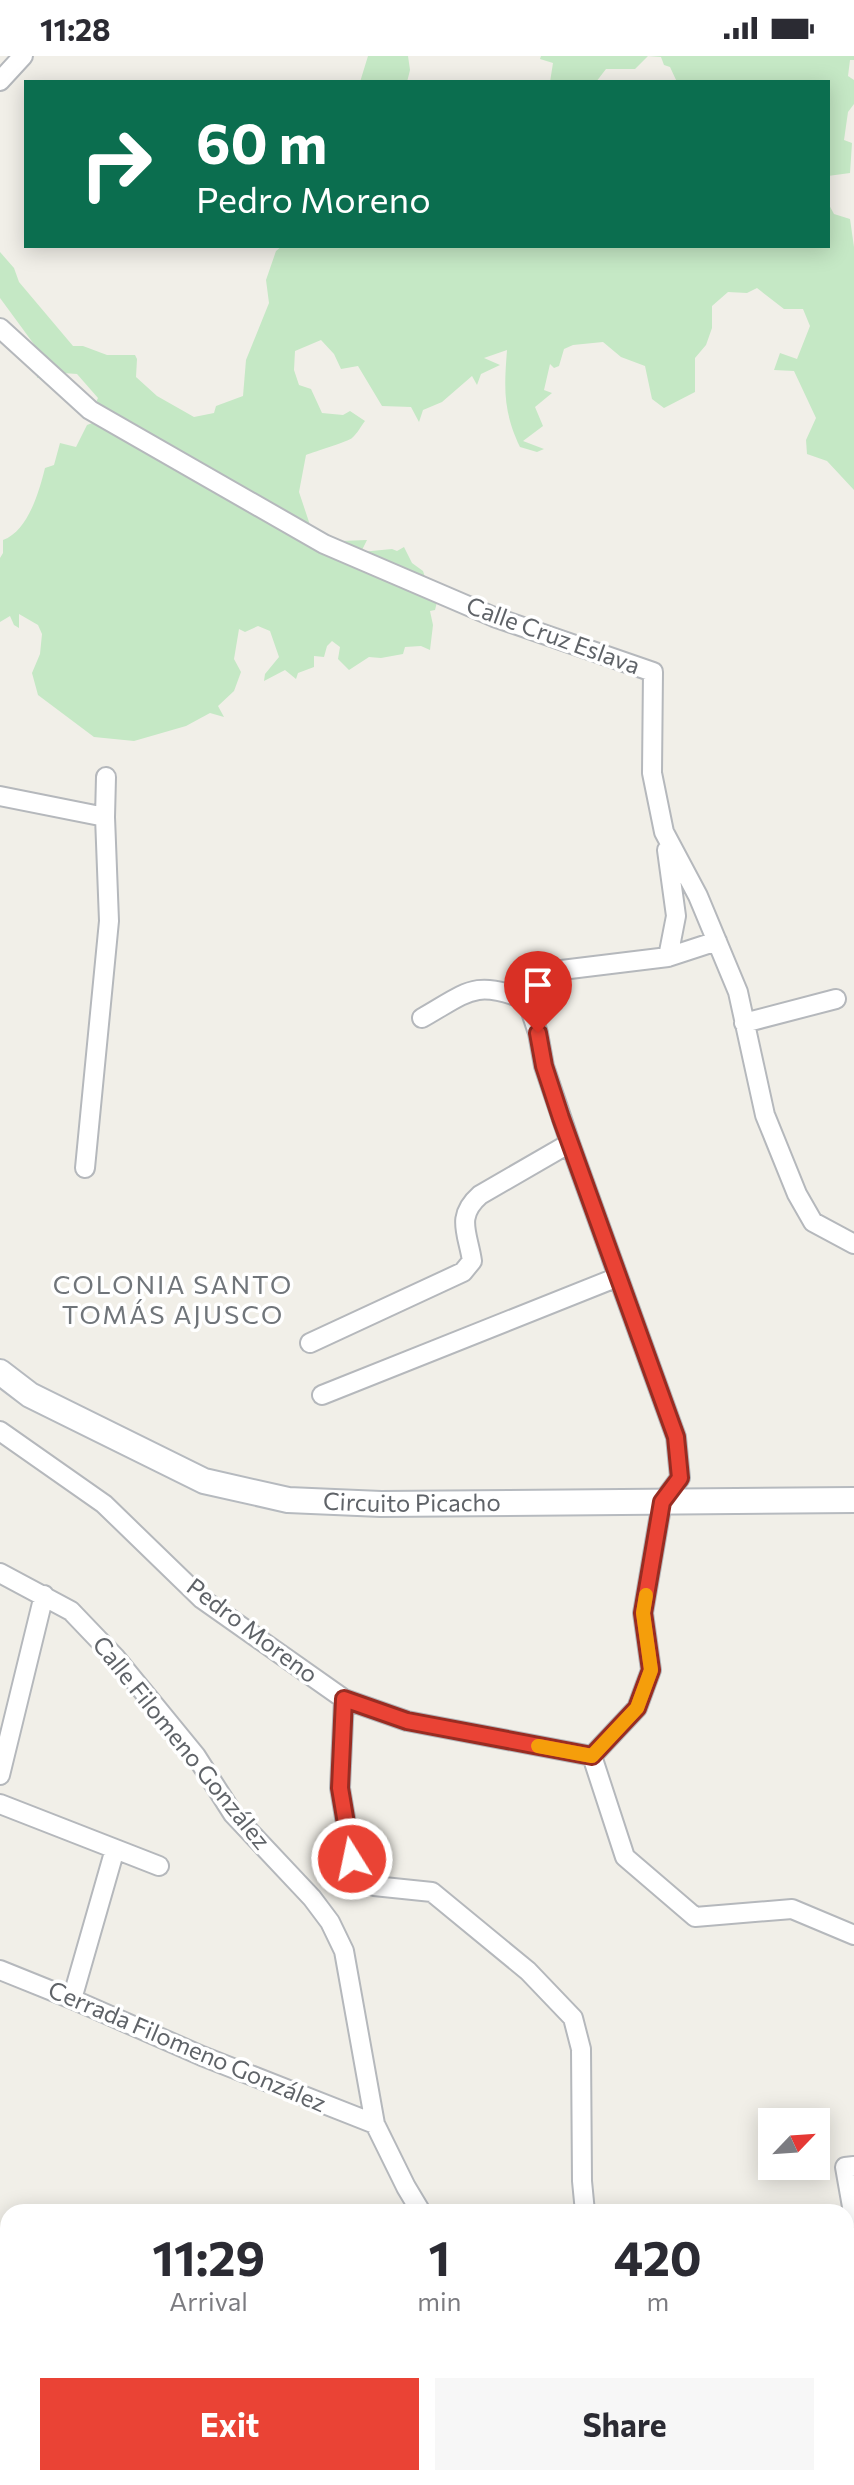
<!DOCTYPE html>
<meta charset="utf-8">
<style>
body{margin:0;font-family:Commissioner,sans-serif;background:#f7f7f7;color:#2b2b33;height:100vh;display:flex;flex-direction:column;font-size:30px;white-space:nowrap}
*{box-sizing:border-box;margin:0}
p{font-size:26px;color:#7c7c81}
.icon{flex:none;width:44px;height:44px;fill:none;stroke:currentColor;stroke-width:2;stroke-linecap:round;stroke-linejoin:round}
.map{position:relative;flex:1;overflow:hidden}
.details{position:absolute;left:0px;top:2148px;width:854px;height:282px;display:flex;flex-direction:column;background:#fff;border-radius:24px 24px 0 0;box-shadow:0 4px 20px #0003}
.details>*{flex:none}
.banner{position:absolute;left:24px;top:24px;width:806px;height:168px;border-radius:0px;box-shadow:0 4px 20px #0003;background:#0b6e4f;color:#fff;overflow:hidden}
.needle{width:52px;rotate:65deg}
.buttons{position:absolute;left:758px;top:2052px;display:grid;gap:16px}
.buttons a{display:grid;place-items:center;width:72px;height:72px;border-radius:0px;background:#fff;box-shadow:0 4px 20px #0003;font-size:40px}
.pin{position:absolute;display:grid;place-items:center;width:68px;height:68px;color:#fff;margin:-82px -34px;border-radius:50% 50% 50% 0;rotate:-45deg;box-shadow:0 0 8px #0007}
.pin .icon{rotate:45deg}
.me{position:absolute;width:88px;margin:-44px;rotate:350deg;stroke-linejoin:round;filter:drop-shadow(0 0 6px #0008)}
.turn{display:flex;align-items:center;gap:28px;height:168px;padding:0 40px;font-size:36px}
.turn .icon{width:104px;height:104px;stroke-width:2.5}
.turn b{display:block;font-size:56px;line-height:68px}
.eta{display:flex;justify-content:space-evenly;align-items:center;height:136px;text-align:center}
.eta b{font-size:48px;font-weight:700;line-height:56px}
.action{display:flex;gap:16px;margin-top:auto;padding:16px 40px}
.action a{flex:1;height:92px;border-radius:0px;background:#ea4335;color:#fff;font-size:32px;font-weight:700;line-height:92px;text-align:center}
.action a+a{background:#f7f7f7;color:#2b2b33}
.status{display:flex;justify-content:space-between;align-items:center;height:56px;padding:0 40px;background:#fff;direction:ltr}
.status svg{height:22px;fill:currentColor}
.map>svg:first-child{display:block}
</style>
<div class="status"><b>11:28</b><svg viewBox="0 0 49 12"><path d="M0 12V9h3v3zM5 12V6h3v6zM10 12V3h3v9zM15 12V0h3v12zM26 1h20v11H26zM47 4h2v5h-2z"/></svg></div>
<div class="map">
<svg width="854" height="2429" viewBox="0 0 854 2429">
<rect width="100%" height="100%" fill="#f1efe8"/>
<path fill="#c5e8c5" d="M368 0H408L410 14 407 26H360Z
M541 0H648L635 13H606L596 26H550L553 7 540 3Z
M648 0H854V4H850L848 20 854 24V48L848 56 844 84 852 87 850 117 828 120V26H677L670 11 664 9 661 1Z
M828 147 834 158 850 163 854 191V434L827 405 807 398 806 384 816 362 794 315 774 314 780 297 797 303 810 270 803 253H784L757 232 747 237 728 236 712 250V272L706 289 695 302V336L664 352 652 343 645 310 621 301 603 286 573 289 564 293 559 310 554 312 550 308 544 334 552 337 535 351 543 370 523 385 544 393 537 396 520 391C503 355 504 333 507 294L484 302 500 309 481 318 477 329 472 320 442 346 423 354 419 366 411 351 382 350 358 310 341 313 334 298 321 284 295 295 294 314 299 329 311 333 322 357 343 359 350 355 365 365C361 370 357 378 352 382 349 385 314 396 306 399L299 436 310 469 341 485 367 484 361 496 392 493 397 495 404 491 412 507 423 515 430 536 437 546 435 554 430 555 433 569 430 594 421 590 405 591 403 598 381 602 369 601 349 614 338 603 340 591 332 585 327 590 324 601 314 600V611L298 617 296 623 285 614 264 625 265 618 279 601 270 575 258 570 245 576 239 573 234 603 241 616 234 635 218 650 224 661 210 657 186 670 134 685 94 681 38 639 32 617 40 598 42 578 38 569 19 558V572L14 569 10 560 0 566V502L3 497V484C28 475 39 436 45 412L54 409 60 387 76 391 87 369 95 366 91 357 98 342 77 318 49 316 37 322 36 291 0 242V196L14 212 19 226 73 290H83L107 299H135L137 303 136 321 157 340 194 361 214 357 216 350 243 340 246 304 269 247 266 224 276 195 282 190H828Z"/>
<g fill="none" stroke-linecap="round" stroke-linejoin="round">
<defs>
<path id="minor" d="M0 25 23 0
M0 272 90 354 324 488 494 561 653 616 652 717 664 776 698 840 738 936 765 1059 797 1138 813 1166 854 1188
M0 740 105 761
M667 794 676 860 668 901
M537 917 668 901 717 885
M422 962C468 936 474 923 527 944L538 977 544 1010 570 1087 676 1381 680 1422 662 1446 643 1557 651 1614 637 1652 592 1700
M744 967 836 943
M85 1112 109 865 105 761 106 721
M310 1287 463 1216 472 1205C468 1177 455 1161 480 1139L570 1087
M322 1339 618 1221
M0 1375 104 1448 202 1543 344 1643 407 1665 592 1700
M0 1517 71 1555 115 1601 196 1700 233 1758 312 1842 330 1866 344 1895 375 2068 406 2131 421 2156
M344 1643 340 1732 352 1803 361 1822 374 1830 432 1836 528 1915 573 1962 581 1993 582 2125 585 2156
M592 1700 625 1801 695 1861 792 1853 854 1879
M0 1719 44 1539
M0 1748 159 1810
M0 1914 72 1943 202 2000 375 2068
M72 1943 115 1793
M854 2110 845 2111 854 2162
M846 2287 854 2285
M0 2366 8 2375
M55 2422 71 2429
M764 2422 768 2429
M596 2429 611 2423"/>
<g id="secondary">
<path id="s1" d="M0 1316 30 1339 204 1425 288 1444 381 1448 854 1444"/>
</g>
</defs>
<use href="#minor" stroke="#b5b8bc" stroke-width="22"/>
<use href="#secondary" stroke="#b6babf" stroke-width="28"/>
<use href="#minor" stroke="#fff" stroke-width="18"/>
<use href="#secondary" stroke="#fff" stroke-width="24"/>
</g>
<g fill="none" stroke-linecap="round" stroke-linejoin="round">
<defs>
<path id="route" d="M352 1803 340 1732 344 1643 407 1665 592 1700 637 1652 651 1614 643 1557 662 1446 680 1422 676 1381 561 1062 544 1010 538 977"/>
</defs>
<use href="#route" stroke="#982c22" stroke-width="20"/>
<use href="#route" stroke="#ea4335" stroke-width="14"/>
<path stroke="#f59e0b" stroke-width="14" d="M538 1690 592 1700 637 1652 651 1614 643 1557 646 1539"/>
</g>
<g text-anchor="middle" stroke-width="7" stroke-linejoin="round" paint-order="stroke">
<g font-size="24" fill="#5f6368" stroke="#fff">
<text transform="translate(553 580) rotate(20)" y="8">Calle Cruz Eslava</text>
<text dy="8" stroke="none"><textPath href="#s1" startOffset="442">Circuito Picacho</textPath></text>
<text transform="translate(252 1575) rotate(37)" y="8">Pedro Moreno</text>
<text transform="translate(181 1687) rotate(51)" y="8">Calle Filomeno González</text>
<text transform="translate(187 1991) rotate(23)" y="8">Cerrada Filomeno González</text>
</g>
<g font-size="26" letter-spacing="2" fill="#70757a" stroke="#fff">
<text x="173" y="1238">COLONIA SANTO<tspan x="173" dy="30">TOMÁS AJUSCO</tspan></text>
</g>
</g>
</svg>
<div class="buttons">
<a><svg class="needle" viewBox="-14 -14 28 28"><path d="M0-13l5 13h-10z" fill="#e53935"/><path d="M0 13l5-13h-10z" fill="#7c7c81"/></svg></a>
</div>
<div class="pin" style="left:538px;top:977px;background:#d93025"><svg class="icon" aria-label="arrive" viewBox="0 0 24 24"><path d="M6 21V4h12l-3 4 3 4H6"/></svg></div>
<svg class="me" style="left:352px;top:1803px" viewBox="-20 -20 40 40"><circle r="17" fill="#ea4335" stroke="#fff" stroke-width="3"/><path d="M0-11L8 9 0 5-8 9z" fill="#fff"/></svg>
<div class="banner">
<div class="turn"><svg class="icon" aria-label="right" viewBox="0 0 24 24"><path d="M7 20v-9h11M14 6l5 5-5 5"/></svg><div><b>60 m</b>Pedro Moreno</div></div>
</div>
<section class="details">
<div class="eta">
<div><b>11:29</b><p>Arrival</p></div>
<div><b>1</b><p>min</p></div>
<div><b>420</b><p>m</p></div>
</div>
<div class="action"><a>Exit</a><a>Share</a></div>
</section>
</div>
